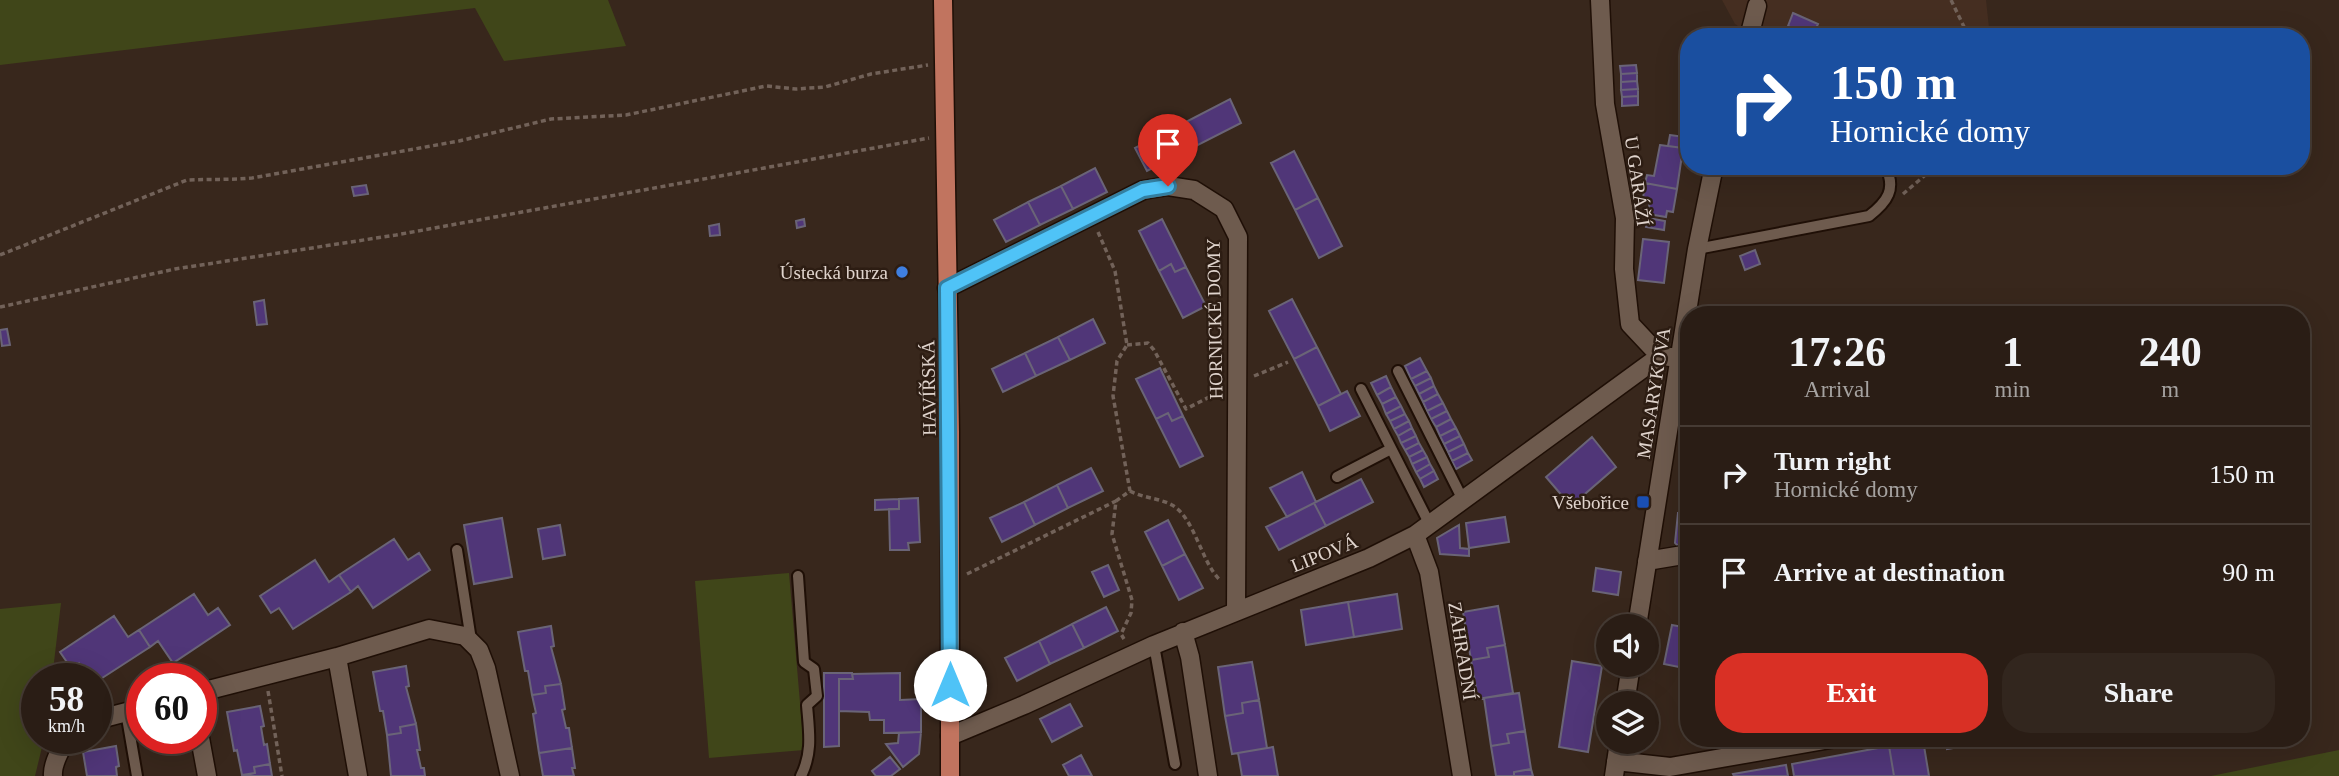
<!DOCTYPE html>
<meta charset="utf-8">
<style>
body{margin:0;font-family:"Times New Roman",serif;background:#32261e;color:#f1f3f6;height:100vh;display:flex;flex-direction:column;font-size:26px;white-space:nowrap}
*{box-sizing:border-box;margin:0}
p{font-size:23px;color:#a5a2a0}
.icon{flex:none;width:38px;height:38px;fill:none;stroke:currentColor;stroke-width:2;stroke-linecap:round;stroke-linejoin:round}
.map{position:relative;flex:1;overflow:hidden}
.side{position:absolute;left:1680px;top:306px;width:630px;height:441px;display:flex;flex-direction:column;background:#2a1d15;border-radius:28px;box-shadow:0 7px 28px #0002,0 0 0 2px #463b34}
.side>*{flex:none}
.top-card{position:absolute;left:1680px;top:28px;width:630px;height:147px;border-radius:28px;box-shadow:0 7px 28px #0002,0 0 0 2px #463b34;background:#1a4fa0;color:#fff;overflow:hidden}
.buttons{position:absolute;left:1596px;top:614px;display:grid;gap:14px}
.buttons a{display:grid;place-items:center;width:63px;height:63px;border-radius:50%;background:#2a1d15;box-shadow:0 7px 28px #0002,0 0 0 2px #463b34;font-size:35px}
.speed{position:absolute;left:21px;top:663px;display:flex;gap:14px;font-size:35px;font-weight:700;text-align:center}
.speed>*{display:grid;place-content:center;width:91px;height:91px;border-radius:50%;background:#2a1d15;box-shadow:0 7px 28px #0002,0 0 0 2px #463b34;line-height:1}
.speed small{font-size:18px;font-weight:400}
.speed .limit{border:10px solid #d22;background:#fff;color:#111}
.pin{position:absolute;display:grid;place-items:center;width:60px;height:60px;color:#fff;margin:-72px -30px;border-radius:50% 50% 50% 0;rotate:-45deg;box-shadow:0 0 7px #0007}
.pin .icon{rotate:45deg}
.me{position:absolute;width:77px;margin:-38px;rotate:0deg;stroke-linejoin:round;filter:drop-shadow(0 0 5px #0008)}
.turn{display:flex;align-items:center;gap:24px;height:147px;padding:0 35px;font-size:32px}
.turn .icon{width:91px;height:91px;stroke-width:2.5}
.turn b{display:block;font-size:49px;line-height:60px}
.eta{display:flex;justify-content:space-evenly;align-items:center;height:119px;text-align:center}
.eta b{font-size:42px;font-weight:700;line-height:49px}
.primary-button{display:flex;gap:14px;margin-top:auto;padding:14px 35px}
.primary-button a{flex:1;height:80px;border-radius:28px;background:#d93025;color:#fff;font-size:28px;font-weight:700;line-height:80px;text-align:center}
.primary-button a+a{background:#32261e;color:#f1f3f6}
ul{padding:0;list-style:none}
li{display:flex;align-items:center;gap:21px;height:98px;padding:0 35px;border-top:2px solid #463b34}
li div{flex:1}
li b{display:block;font-size:26px}
li em{font-style:normal}
.map>svg:first-child{display:block}
</style>
<div class="map">
<svg width="2339" height="776" viewBox="0 0 2339 776">
<rect width="100%" height="100%" fill="#38271c"/>
<path fill="#452e21" d="M1722 0H1986L1990 37H1755L1735 24Z"/>
<path fill="#404619" d="M0 0H608L626 46 504 61 475 8 0 65Z
M789 573 804 750 709 758 695 581Z
M61 603 52 679H37V738L44 739 35 776H0V609Z
M2339 750V776H2209H2211Z"/>
<path fill="#503678" stroke="#6a6477" stroke-width="2" d="M1793 13 1818 24 1812 37 1788 26Z
M1863 28 1879 37H1858Z
M1636 65 1637 73 1621 74 1620 66Z
M1637 73V81L1621 82V74Z
M1637 81 1638 89 1621 90V82Z
M1638 89V96L1622 97 1621 90Z
M1638 96V105L1622 106V97Z
M1230 99 1241 123 1194 147 1182 124Z
M1182 124 1194 147 1147 171 1135 148Z
M1670 135 1685 137 1683 148 1668 146Z
M1660 145 1683 148 1677 189 1645 183 1647 175 1654 176Z
M1294 151 1318 198 1295 210 1271 163Z
M1095 168 1107 192 1073 209 1061 186Z
M1645 183 1677 189 1673 212 1667 211 1666 217 1648 214 1650 200 1643 199Z
M366 185 368 194 354 196 352 187Z
M1061 186 1073 209 1040 225 1028 202Z
M1318 198 1342 246 1319 258 1295 210Z
M1028 202 1040 225 1006 242 994 220Z
M1648 218 1665 221 1664 230 1646 227Z
M804 219 805 226 797 228 796 221Z
M1162 219 1186 267 1175 272 1171 264 1159 271 1139 231Z
M719 224 720 235 710 236 709 226Z
M1643 239 1669 242 1664 283 1638 280Z
M1755 250 1760 264 1745 270 1740 256Z
M1171 264 1175 272 1186 267 1206 306 1183 318 1159 271Z
M1292 299 1317 347 1294 359 1269 311Z
M264 300 267 324 257 325 254 302Z
M1093 319 1105 343 1070 360 1058 337Z
M7 329 10 345 2 346 0 330Z
M1058 337 1070 360 1036 376 1025 353Z
M1317 347 1341 394 1318 406 1294 359Z
M1025 353 1036 376 1003 392 992 369Z
M1420 358 1427 371 1411 379 1405 366Z
M1160 368 1183 416 1172 421 1168 413 1156 419 1136 379Z
M1427 371 1431 378 1415 386 1411 379Z
M1386 376 1391 387 1377 395 1371 383Z
M1431 378 1434 386 1419 394 1415 386Z
M1434 386 1438 394 1423 402 1419 394Z
M1391 387 1396 397 1382 404 1377 395Z
M1347 391 1360 416 1330 431 1318 406Z
M1438 394 1443 403 1427 411 1423 402Z
M1396 397 1401 406 1386 414 1382 404Z
M1443 403 1447 411 1431 419 1427 411Z
M1401 406 1405 414 1390 421 1386 414Z
M1447 411 1451 419 1436 427 1431 419Z
M1168 413 1172 421 1183 416 1203 456 1180 467 1156 419Z
M1405 414 1409 421 1394 429 1390 421Z
M1451 419 1456 428 1440 436 1436 427Z
M1409 421 1412 428 1398 436 1394 429Z
M1412 428 1416 436 1401 443 1398 436Z
M1456 428 1460 436 1444 444 1440 436Z
M1416 436 1419 443 1405 450 1401 443Z
M1460 436 1464 444 1448 452 1444 444Z
M1592 437 1616 467 1571 506 1546 477Z
M1419 443 1423 450 1409 457 1405 450Z
M1464 444 1468 453 1452 461 1448 452Z
M1423 450 1427 457 1412 464 1409 457Z
M1468 453 1472 460 1456 469 1452 461Z
M1427 457 1430 464 1416 472 1412 464Z
M1430 464 1434 471 1420 479 1416 472Z
M1091 468 1103 491 1068 508 1057 485Z
M1434 471 1438 479 1424 487 1420 479Z
M1302 472 1316 502 1287 517 1270 488Z
M1361 479 1373 502 1326 526 1314 503Z
M1057 485 1068 508 1035 525 1024 502Z
M918 498 920 542 908 543 909 550H890L889 509H899V499Z
M899 499V509L875 510V500Z
M1024 502 1035 525 1002 542 990 518Z
M1314 503 1326 526 1279 550 1266 527Z
M1689 512V547L1681 549 1675 543 1678 513Z
M1505 517 1509 542 1469 548 1466 523Z
M502 518 512 577 474 584 464 525Z
M1168 520 1185 554 1162 566 1145 532Z
M560 525 565 555 543 559 538 529Z
M1459 525 1460 548 1469 549V556L1440 554 1437 538Z
M394 539 408 560 419 553 430 570 373 608 358 586 351 592 339 575Z
M1185 554 1203 588 1179 600 1162 566Z
M315 560 329 582 339 575 351 592 293 629 279 608 271 613 260 596Z
M1108 565 1119 590 1104 597 1092 572Z
M1596 568 1621 572 1618 595 1593 591Z
M194 594 208 615 218 608 230 625 173 663 158 641 150 647 139 630Z
M1397 594 1402 629 1354 637 1348 602Z
M1348 602 1354 637 1306 645 1301 610Z
M1498 606 1505 645 1487 648 1489 657 1471 660 1463 612Z
M1106 607 1118 631 1084 648 1072 624Z
M114 616 128 637 139 630 150 647 96 682V679H90L79 663 71 668 60 652Z
M1072 624 1084 648 1050 664 1039 641Z
M1672 625 1689 628V669L1664 664Z
M551 626 554 646 551 647 561 684 545 686 546 693 532 695 528 671H525L518 632Z
M1039 641 1050 664 1017 681 1005 658Z
M1505 645 1513 693 1478 699 1471 660 1489 657 1487 648Z
M1572 661 1602 666 1588 752 1559 747Z
M1252 662 1259 700 1242 703 1243 713 1225 716 1218 667Z
M406 666 409 686 406 687 416 724 400 727 401 733 387 735 383 711H380L373 672Z
M824 673H852L853 679H839V746L824 747Z
M900 673V700L921 699V732L884 733V720H870L869 712 839 711V679H853L852 674Z
M561 684 565 709 562 710 566 728H569L572 748 539 753 533 714 536 713 532 695 546 693 545 686Z
M1519 693 1525 731 1507 734 1509 743 1491 746 1484 698Z
M1259 700 1267 748 1232 754 1225 716 1243 713 1242 703Z
M1070 704 1082 726 1052 742 1040 719Z
M260 706 264 726 261 727 264 745 267 744 270 764 254 767 255 773 242 775 237 750 234 751 227 712Z
M416 724 420 750H417L421 768H424L425 776H391L387 735 401 733 400 727Z
M1525 731 1531 769 1514 772V776H1496L1491 746 1509 743 1507 734Z
M921 732 919 754 903 767 886 744 898 743 899 733Z
M1945 738H1970L1971 745 1947 749Z
M1923 740 1929 776H1894L1889 746Z
M116 746 119 766 116 767 117 776H87L83 752Z
M1889 746 1894 776H1794L1792 764Z
M1273 747 1278 776H1242L1238 753Z
M572 748 575 768H572L574 776H543L539 753Z
M1081 755 1092 776H1069L1063 765Z
M890 757 900 769 891 776H876L872 771Z
M270 764 272 776H242L255 773 254 767Z
M1786 765 1788 776H1734L1733 774Z
M1531 769 1533 776H1514V772Z"/>
<g fill="none" stroke-linecap="round" stroke-linejoin="round">
<defs>
<path id="lane" d="M1697 249 1869 216C1887 202 1897 189 1885 166
M1398 371 1463 500
M1361 389 1430 525
M1337 477 1391 449
M457 550 471 640
M798 576 804 662 814 669 817 696 807 705C809 731 813 752 801 776
M1154 645 1175 764
M126 712 137 776"/>
<path id="street" d="M1600 0 1605 104 1625 218 1624 269 1630 324 1660 356
M1749 37 1757 6
M947 288 1143 190 1168 186 1194 190 1224 209 1238 237 1236 611
M1415 535 1429 572 1462 776
M1647 561 1689 554
M1637 626 1697 249 1714 166
M1183 632 1190 657 1208 776
M337 657 358 776
M201 692 337 657 429 629 465 636 479 650 486 668 510 776
M1625 704 1631 665
M96 720 142 708
M950 736 1024 705 1154 645 1369 558 1415 535 1660 356 1681 358
M200 738 207 776
M1616 761 1670 767 1836 738
M53 776C52 765 61 746 69 738
M1614 776 1619 742"/>
<path id="primary" d="M943 0 950 432V776"/>
</defs>
<use href="#lane" stroke="#1f0f06" stroke-width="14"/>
<use href="#street" stroke="#1f0f06" stroke-width="21"/>
<use href="#primary" stroke="#1f0f06" stroke-width="21"/>
<path stroke="#726259" stroke-width="3.5" stroke-dasharray="5 3.5" stroke-linecap="butt" d="M1951 0 1969 37
M1903 194 1936 166
M1098 232 1115 271 1127 345 1117 361 1113 396 1130 491 1116 501 1112 534 1132 600 1131 613 1121 634 1124 639
M0 255 187 180C209 179 230 180 252 178L459 141 551 119 626 115 766 86 796 89 825 87 871 74 928 65
M0 307 175 269 396 235 929 138
M1127 345 1148 343 1154 350 1186 409 1221 391
M1254 376 1288 362
M1130 491C1143 498 1159 498 1172 505 1195 518 1201 562 1220 580
M967 574 1116 501
M268 691 282 776"/>
<use href="#lane" stroke="#6e5b4e" stroke-width="10"/>
<use href="#street" stroke="#6e5b4e" stroke-width="18"/>
<use href="#primary" stroke="#c1745f" stroke-width="18"/>
</g>
<g fill="none" stroke-linecap="round" stroke-linejoin="round">
<defs>
<path id="route" d="M950 685 947 288 1143 190 1168 186"/>
</defs>
<use href="#route" stroke="#337fa1" stroke-width="18"/>
<use href="#route" stroke="#4fc3f7" stroke-width="12"/>
</g>
<circle fill="#3f7fe0" stroke="#2d1d13" stroke-width="2.5" cx="902" cy="272" r="7"/>
<rect fill="#1a4fb4" stroke="#2d1d13" stroke-width="2.5" x="1636" y="495" width="14" height="14" rx="3.5"/>
<g text-anchor="middle" stroke-width="5" stroke-linejoin="round" paint-order="stroke">
<g font-size="19" fill="#e0d4cd" stroke="#2d1d13">
<text transform="translate(1638 181) rotate(82)" y="7">U GARÁŽÍ</text>
<text transform="translate(1214 319) rotate(-91)" y="7">HORNICKÉ DOMY</text>
<text transform="translate(928 388) rotate(-91)" y="7">HAVÍŘSKÁ</text>
<text transform="translate(1653 393) rotate(-81)" y="7">MASARYKOVA</text>
<text transform="translate(1324 553) rotate(-22)" y="7">LIPOVÁ</text>
<text transform="translate(1463 651) rotate(81)" y="7">ZAHRADNÍ</text>
</g>
<g font-size="19" fill="#e0d4cd" stroke="#2d1d13" text-anchor="end">
<text x="888" y="279">Ústecká burza</text>
<text x="1629" y="509">Všebořice</text>
</g>
</g>
</svg>
<div class="buttons">
<a><svg class="icon" aria-label="sound" viewBox="0 0 24 24"><path d="M4 9h4l5-4v14l-5-4H4zM17 9q2 3 0 6"/></svg></a>
<a><svg class="icon" aria-label="layers" viewBox="0 0 24 24"><path d="M12 4l9 5-9 5-9-5zM3 14l9 5 9-5"/></svg></a>
</div>
<div class="speed"><div>58<small>km/h</small></div><div class="limit">60</div></div>
<div class="pin" style="left:1168px;top:186px;background:#d93025"><svg class="icon" aria-label="arrive" viewBox="0 0 24 24"><path d="M6 21V4h12l-3 4 3 4H6"/></svg></div>
<svg class="me" style="left:950px;top:685px" viewBox="-20 -20 40 40"><circle r="19" fill="#fff"/><path d="M0-13L10 11 0 6-10 11z" fill="#4fc3f7"/></svg>
<div class="top-card">
<div class="turn"><svg class="icon" aria-label="right" viewBox="0 0 24 24"><path d="M7 20v-9h11M14 6l5 5-5 5"/></svg><div><b>150 m</b>Hornické domy</div></div>
</div>
<section class="side">
<div class="eta">
<div><b>17:26</b><p>Arrival</p></div>
<div><b>1</b><p>min</p></div>
<div><b>240</b><p>m</p></div>
</div>
<ul>
<li><svg class="icon" aria-label="right" viewBox="0 0 24 24"><path d="M7 20v-9h11M14 6l5 5-5 5"/></svg><div><b>Turn right</b><p>Hornické domy</p></div><em>150 m</em></li>
<li><svg class="icon" aria-label="arrive" viewBox="0 0 24 24"><path d="M6 21V4h12l-3 4 3 4H6"/></svg><div><b>Arrive at destination</b></div><em>90 m</em></li>
</ul>
<div class="primary-button"><a>Exit</a><a>Share</a></div>
</section>
</div>
